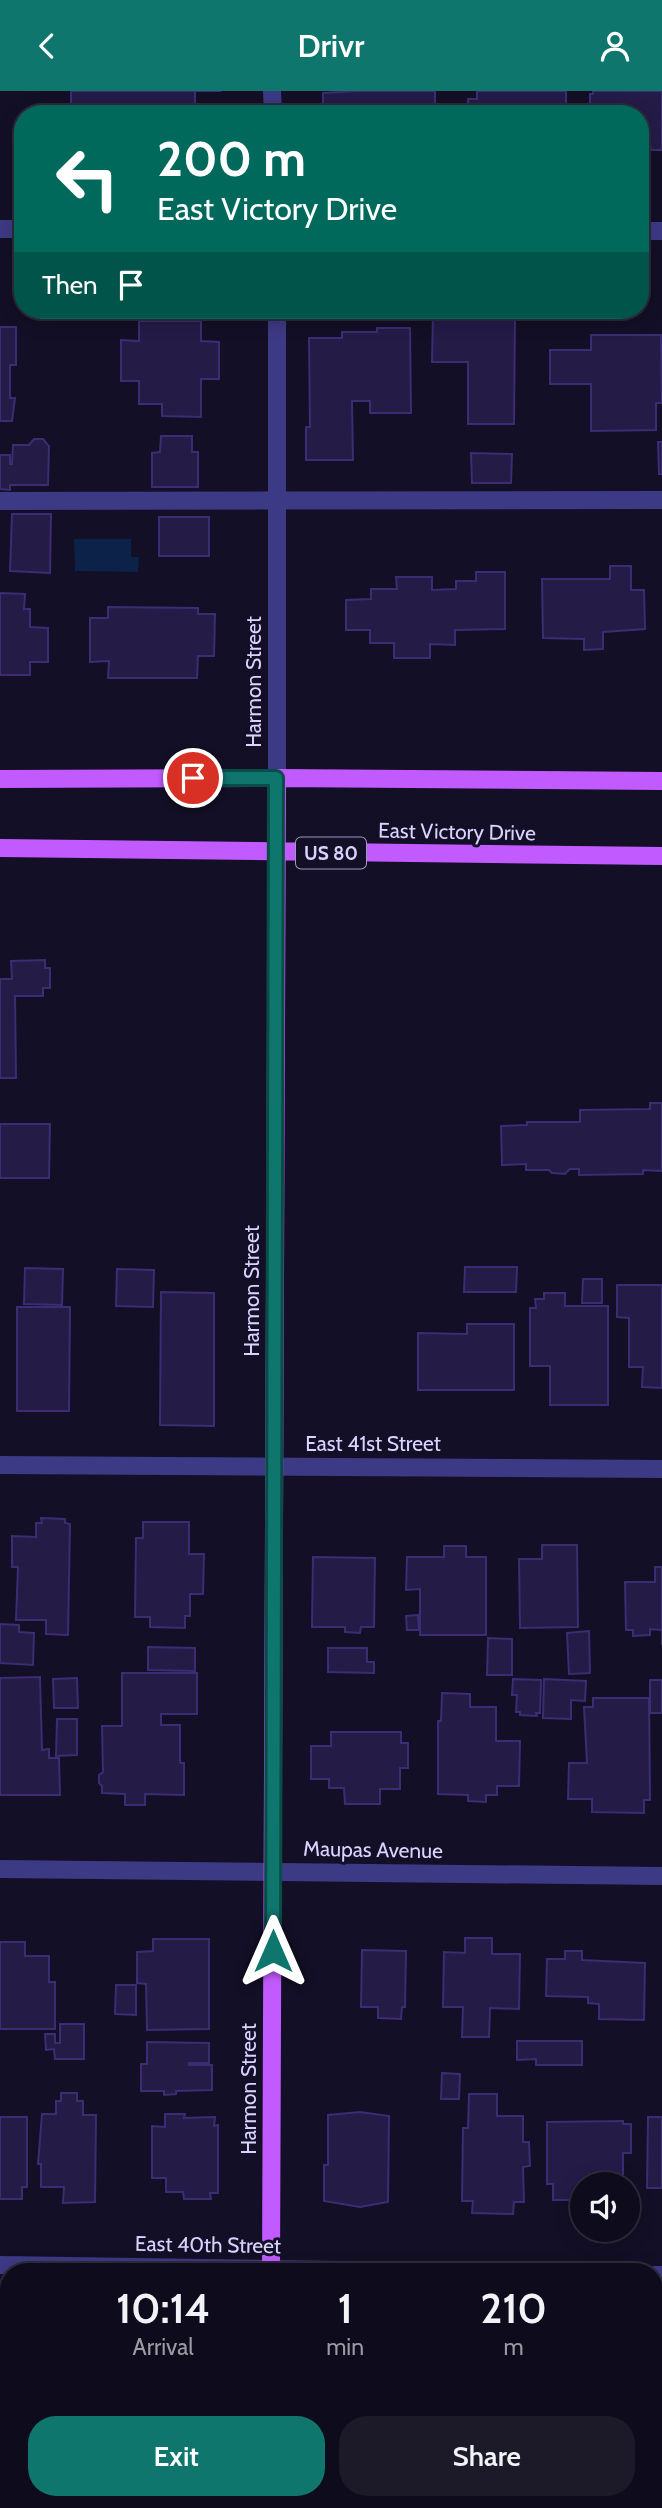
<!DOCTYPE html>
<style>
body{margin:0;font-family:Cabin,sans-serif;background:#1c1929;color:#f1f3f6;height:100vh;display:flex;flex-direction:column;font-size:26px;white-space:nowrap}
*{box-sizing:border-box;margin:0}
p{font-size:23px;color:#9b9ba3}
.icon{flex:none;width:38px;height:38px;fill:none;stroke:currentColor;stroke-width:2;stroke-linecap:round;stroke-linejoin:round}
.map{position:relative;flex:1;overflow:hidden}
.drawer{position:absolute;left:0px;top:2172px;width:663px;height:247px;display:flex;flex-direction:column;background:#0e0b1c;border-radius:28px 28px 0 0;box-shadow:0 4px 18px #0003,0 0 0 2px #2e2b3b}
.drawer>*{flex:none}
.hud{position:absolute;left:14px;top:14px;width:635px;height:214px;border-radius:28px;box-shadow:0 4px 18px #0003,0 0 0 2px #2e2b3b;background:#00695c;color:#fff;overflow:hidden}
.fabs{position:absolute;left:570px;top:2081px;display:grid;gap:14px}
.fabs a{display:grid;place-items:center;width:70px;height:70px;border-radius:50%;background:#0e0b1c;box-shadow:0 4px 18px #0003,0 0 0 2px #2e2b3b;font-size:35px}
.pin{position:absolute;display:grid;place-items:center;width:60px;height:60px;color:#fff;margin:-30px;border:4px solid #fff;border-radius:50%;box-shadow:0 2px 7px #0007}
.me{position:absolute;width:77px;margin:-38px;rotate:0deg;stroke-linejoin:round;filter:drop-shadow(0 0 5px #0008)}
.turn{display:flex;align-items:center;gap:24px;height:147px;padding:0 28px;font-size:32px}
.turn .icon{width:91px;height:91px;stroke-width:2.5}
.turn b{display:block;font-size:49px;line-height:60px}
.then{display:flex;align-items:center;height:66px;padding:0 28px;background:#0003;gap:14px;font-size:26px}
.eta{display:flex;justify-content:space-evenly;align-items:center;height:119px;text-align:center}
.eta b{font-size:42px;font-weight:600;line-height:49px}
.action{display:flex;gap:14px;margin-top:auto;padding:14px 28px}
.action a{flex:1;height:80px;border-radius:28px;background:#0f766e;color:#fff;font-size:28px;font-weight:600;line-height:80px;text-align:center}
.action a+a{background:#1c1929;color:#f1f3f6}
header{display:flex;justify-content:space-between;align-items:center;height:91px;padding:0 28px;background:#0f766e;color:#fff;font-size:32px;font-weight:600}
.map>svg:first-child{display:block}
</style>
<header><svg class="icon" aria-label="back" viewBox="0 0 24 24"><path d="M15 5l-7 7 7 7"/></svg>Drivr<svg class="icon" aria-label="person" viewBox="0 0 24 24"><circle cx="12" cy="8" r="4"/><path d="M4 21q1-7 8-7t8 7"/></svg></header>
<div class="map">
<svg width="662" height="2417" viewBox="0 0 662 2417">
<rect width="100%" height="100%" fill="#130f26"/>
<path fill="#0c2248" d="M74 448H131V466H139L138 481 75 480Z"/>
<path fill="#241b47" stroke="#3b2d73" stroke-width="2" d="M71 0H221H195V23H71Z
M356 0H435V23H323V2Z
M477 0H566V23H468V8H477Z
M593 0H662V59H651L650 50H640V23H590V3H593Z
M433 224H515L514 333H468V271H432Z
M139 230H201V250L219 251V288H201V326L162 325V313H139V290H121V249L139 250Z
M0 236H16V274H10V307H15L12 330H0Z
M377 237H410L411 322H370V310H352L353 369H306V336H310L309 247H342V241H377Z
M591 244H661L662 312H656V339L591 340V293H550V259H591Z
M161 345H192V361H198V396H152V362L160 361Z
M34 348H43L49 355 48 394H10V399L0 398V364H10V373H12L13 354H29Z
M658 351H662V383H659Z
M471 362 512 363 511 392H472Z
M12 423H51L50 482 10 480Z
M159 426H209V465H159Z
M610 475H631V499H644L645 538 603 541V558L584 559V548L543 547 542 488H610Z
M476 481H505V538L455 539V554L430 553V567H394V552H370V539H346V509L371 508V498H397L396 486H432V499L456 498V490H476Z
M0 502 25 503 24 518H30V536L48 537V571H30V584H0Z
M108 516 198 517V523H215L214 565H198L197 587H108L109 570 90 571V527H108Z
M45 869V877H50V897H43V905H15L16 987H0V888H12L11 870Z
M650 1012H662V1080L643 1079V1083L579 1084V1078H570L565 1083 552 1082 549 1079H526V1073L502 1074 501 1035 527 1034V1031H580V1019L650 1018Z
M0 1033H50L49 1087H0Z
M465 1176H517L516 1201H464Z
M25 1177 63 1178 62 1214 24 1213Z
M117 1178 154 1179 153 1216 116 1215Z
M583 1188H602V1212H582Z
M617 1194H662V1297L642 1296 643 1276H629V1227L617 1226Z
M161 1201 214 1202V1335L160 1334Z
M544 1202H565V1215H608V1314H550V1275H530V1217H536L535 1208H544Z
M17 1216H70L69 1320H17Z
M467 1233H514V1299H418V1242L467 1243Z
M41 1427 65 1428V1432L70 1433 68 1544 46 1543V1529H16L18 1476H12V1445L36 1446V1432H42Z
M143 1431H189V1463H204L203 1503H190V1525H185V1537L150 1536V1526H135L136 1447H143Z
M542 1454H577L578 1536 520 1537 519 1468H542Z
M444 1455H466V1466H486V1544H420V1498L406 1499 407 1466H444Z
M313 1466 375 1467 374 1536H361L360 1542 345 1541V1536H312Z
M655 1476H662V1554V1539L650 1538V1544L633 1545V1539H626L625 1491H655Z
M418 1524 419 1539H407L406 1525Z
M0 1533 19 1534V1541L34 1542 33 1574 0 1572Z
M589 1540 590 1582 569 1583 567 1542Z
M488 1547 512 1548V1584H487Z
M148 1556 195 1557V1580L148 1579Z
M328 1557H367V1571H374V1582L328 1581Z
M122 1582H197V1623H161V1634H180V1672H184V1704L145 1703V1714H125V1703L102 1702V1695L99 1692V1684L103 1681 102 1635H122Z
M40 1586 42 1659 49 1658V1667H59L60 1704H0V1587Z
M77 1587 78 1617H54L53 1588Z
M513 1588 541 1589 540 1622H536L537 1625 520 1624V1621H516L517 1604H512Z
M544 1588 586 1590 585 1610 571 1609V1628L543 1627Z
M650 1589H662V1622H650Z
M442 1602 470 1603V1616H496V1650H520L519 1695H497V1704H486V1711L468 1710V1704L438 1703V1630H441Z
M593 1607H649L650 1709H644V1722L592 1721V1708H568L569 1672H587L584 1616H593Z
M57 1628H77V1664L56 1665Z
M331 1641H401V1652H408V1677H400V1698H380V1713H345L344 1697H329V1688H311V1655H331Z
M465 1847H492V1863H520L519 1918 490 1917 489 1946H462L463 1916H443L444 1861 465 1862Z
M153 1848H209V1938L147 1939 146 1893 137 1892V1861L153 1860Z
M0 1851H25V1865H49V1891H55V1938H0Z
M362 1859 406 1860 405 1916H402L401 1928 378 1927V1916H361Z
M565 1860H582V1869L645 1872 644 1929 599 1928V1913L588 1912V1906L546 1905 547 1868H565Z
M116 1894H136V1924L115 1923Z
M60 1933H84V1968H55L54 1958 46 1959 45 1943H55V1952H60Z
M517 1950H582V1974H536V1968L517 1969Z
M147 1951 209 1952V1972H189V1974H212V1999L176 2000V2003L164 2004V2000H141V1973H147Z
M442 1982 460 1983 459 2008H441Z
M61 2002H77V2010H83V2024H96L95 2111 63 2112 64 2096H41V2073H38L42 2023H56V2010H61Z
M469 2003H497V2025H523V2051H529L530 2075 523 2076 524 2111H514L513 2123 472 2122 473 2110H462L463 2037H468Z
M360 2021 389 2025 388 2111 360 2116 324 2110V2074H328V2024Z
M165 2023H185L184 2027 215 2026 214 2035 218 2034V2102H210L211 2108H184L183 2101H166V2087H152V2035L165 2036Z
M0 2026H27V2096H22V2108H0Z
M648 2026H662V2097H647Z
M623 2030V2033H631V2062H623V2093H583V2109H553V2093H547V2031Z
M654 2340 662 2341V2386L654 2385Z
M324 2410H366L365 2417H324Z
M506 2410H540V2413L506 2412Z"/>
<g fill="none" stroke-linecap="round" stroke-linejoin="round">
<path stroke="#3d3a85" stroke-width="18" d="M272 0 273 23
M0 138H23
M640 140H662
M0 410 662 409
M277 687V219
M0 1374 662 1378
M0 1778 662 1785
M0 2174 415 2180
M654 2184H662"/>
<path stroke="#c25bff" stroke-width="18" d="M0 688 277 687 662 690
M0 757 662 765
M271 2180 277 687
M271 2417V2410"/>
</g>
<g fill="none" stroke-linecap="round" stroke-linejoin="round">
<defs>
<path id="route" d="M193 687H276L273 1860"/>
</defs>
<use href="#route" stroke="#0a4d48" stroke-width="18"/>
<use href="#route" stroke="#0f766e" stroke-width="12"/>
</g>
<g text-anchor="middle" stroke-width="6" stroke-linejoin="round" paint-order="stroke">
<rect fill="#130f26" stroke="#9e99be" stroke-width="2" x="296" y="746.5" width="70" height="31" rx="5"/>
<g font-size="19" font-weight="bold" fill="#d9d4ff">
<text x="331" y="769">US 80</text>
</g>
<g font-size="21" fill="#d9d4ff" stroke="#130f26">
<text transform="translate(254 591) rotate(-90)" y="7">Harmon Street</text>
<text transform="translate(457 741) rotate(1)" y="7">East Victory Drive</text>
<text transform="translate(252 1200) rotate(-90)" y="7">Harmon Street</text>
<text x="373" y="1360">East 41st Street</text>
<text transform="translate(373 1759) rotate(1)" y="7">Maupas Avenue</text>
<text transform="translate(249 1998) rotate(-90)" y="7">Harmon Street</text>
<text transform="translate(208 2154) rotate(1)" y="7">East 40th Street</text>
</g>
</g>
</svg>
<div class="fabs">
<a><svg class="icon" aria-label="sound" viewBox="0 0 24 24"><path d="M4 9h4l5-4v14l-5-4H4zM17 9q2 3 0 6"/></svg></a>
</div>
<div class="pin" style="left:193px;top:687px;background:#d93025"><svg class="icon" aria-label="arrive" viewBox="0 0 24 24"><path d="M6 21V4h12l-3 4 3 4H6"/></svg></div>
<svg class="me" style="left:273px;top:1860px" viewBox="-20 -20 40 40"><path d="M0-17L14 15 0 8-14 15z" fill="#0f766e" stroke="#fff" stroke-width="4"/></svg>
<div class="hud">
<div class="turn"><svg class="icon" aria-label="left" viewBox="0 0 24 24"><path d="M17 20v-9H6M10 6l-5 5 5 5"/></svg><div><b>200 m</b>East Victory Drive</div></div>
<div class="then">Then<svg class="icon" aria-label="arrive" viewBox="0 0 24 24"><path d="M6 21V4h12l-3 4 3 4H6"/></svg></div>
</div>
<section class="drawer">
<div class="eta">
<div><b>10:14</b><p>Arrival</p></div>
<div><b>1</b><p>min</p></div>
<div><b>210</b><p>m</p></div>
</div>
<div class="action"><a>Exit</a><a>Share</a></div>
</section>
</div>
